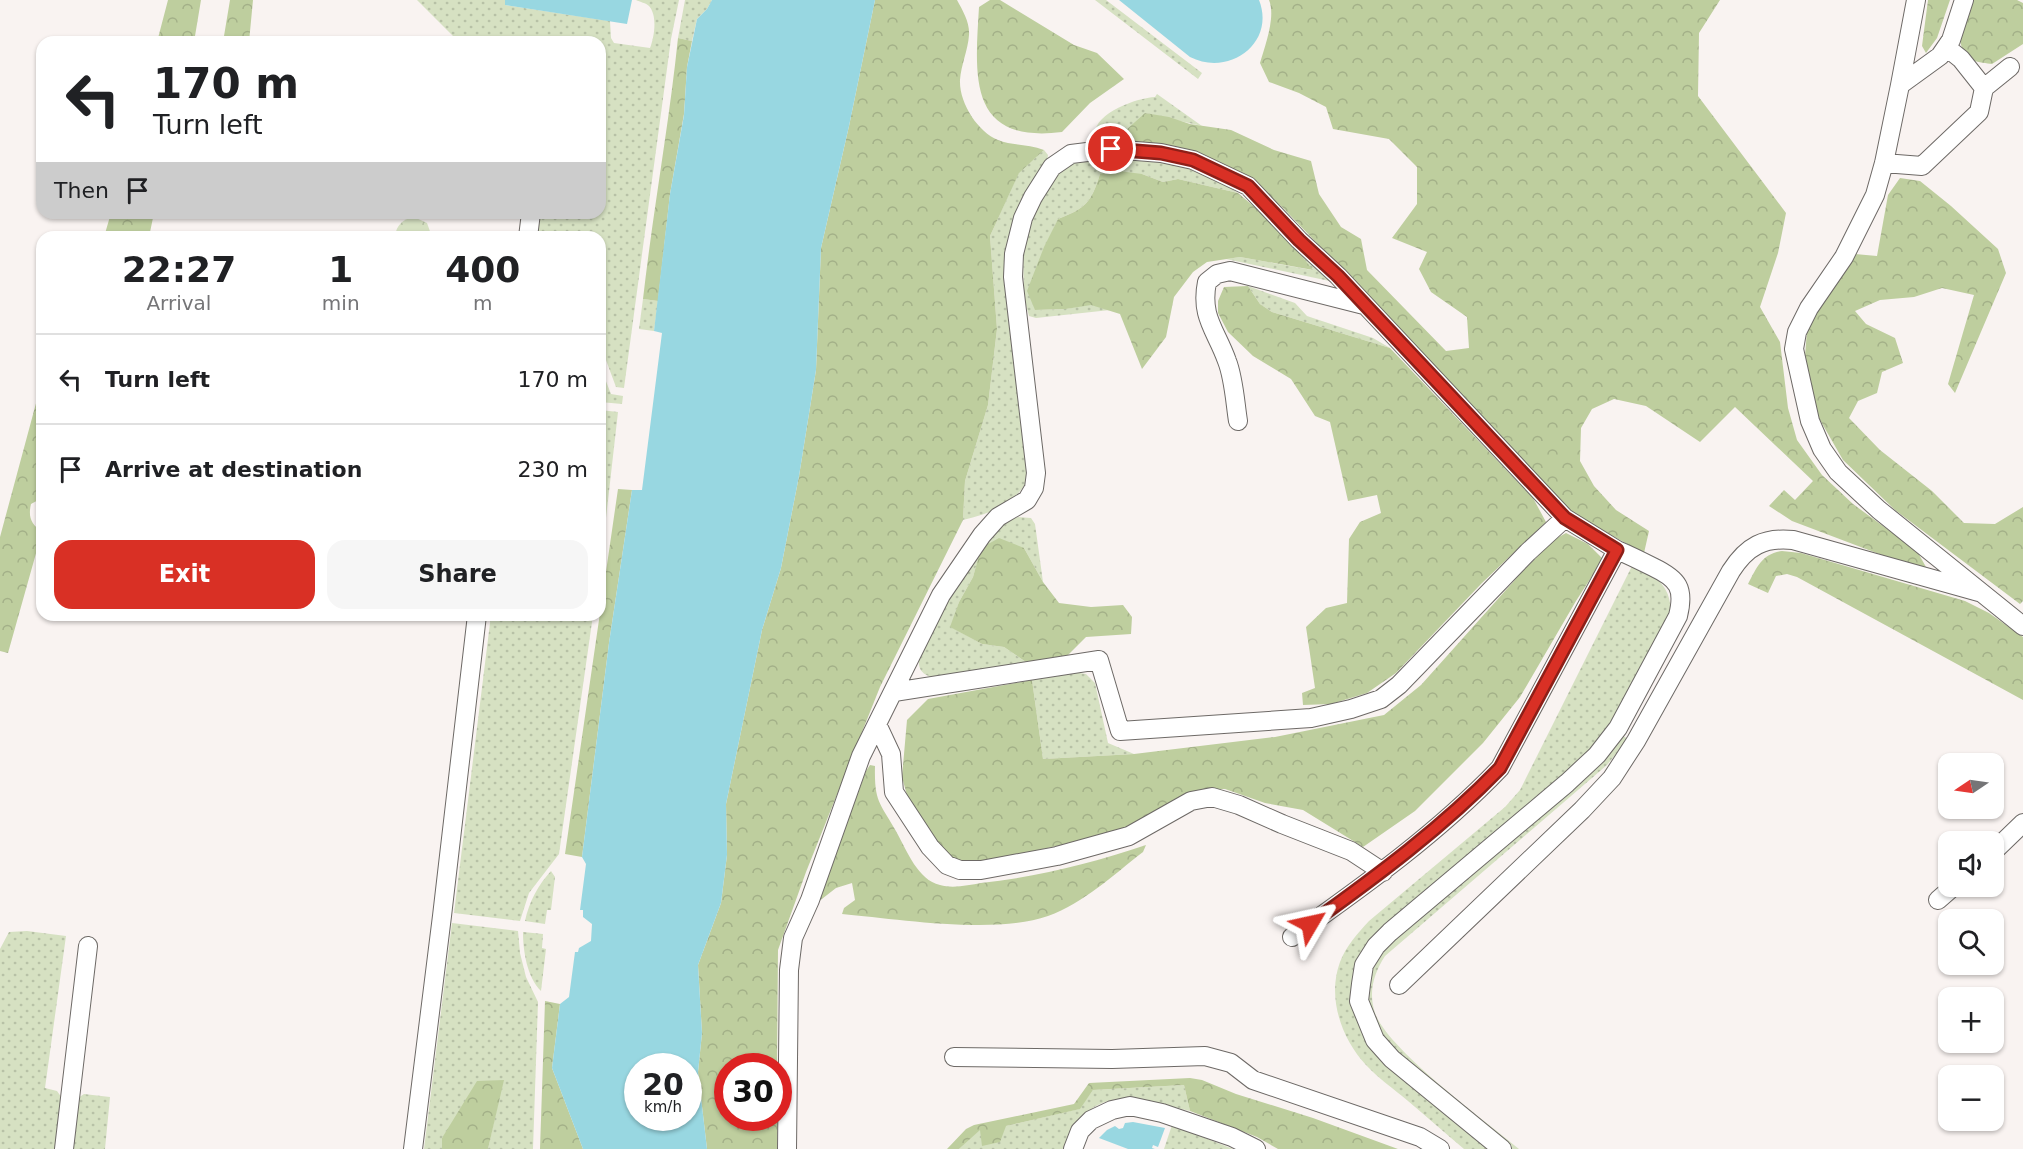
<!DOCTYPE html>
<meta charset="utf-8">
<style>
body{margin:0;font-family:"DejaVu Sans",sans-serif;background:#f6f6f6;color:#202124;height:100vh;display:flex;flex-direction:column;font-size:22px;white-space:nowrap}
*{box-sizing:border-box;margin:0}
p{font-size:20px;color:#757577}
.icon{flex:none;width:33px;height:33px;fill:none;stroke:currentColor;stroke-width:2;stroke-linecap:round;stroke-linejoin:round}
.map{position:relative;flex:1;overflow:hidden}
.side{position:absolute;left:36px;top:231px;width:570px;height:390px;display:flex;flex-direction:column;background:#fff;border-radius:18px;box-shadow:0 2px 4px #0004}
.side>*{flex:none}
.hud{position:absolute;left:36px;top:36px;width:570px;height:183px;border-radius:18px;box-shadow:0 2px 4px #0004;background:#fff;color:#202124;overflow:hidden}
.needle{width:39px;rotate:257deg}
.controls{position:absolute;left:1938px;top:753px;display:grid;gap:12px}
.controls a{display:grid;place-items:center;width:66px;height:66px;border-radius:12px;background:#fff;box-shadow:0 2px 4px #0004;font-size:30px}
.speed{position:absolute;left:624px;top:1053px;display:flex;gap:12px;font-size:30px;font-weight:700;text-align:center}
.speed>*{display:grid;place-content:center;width:78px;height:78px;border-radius:50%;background:#fff;box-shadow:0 2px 4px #0004;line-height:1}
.speed small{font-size:15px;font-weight:400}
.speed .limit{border:9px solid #d22;background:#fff;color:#111}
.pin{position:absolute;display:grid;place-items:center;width:51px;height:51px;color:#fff;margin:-26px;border:3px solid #fff;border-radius:50%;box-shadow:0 2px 6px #0007}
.me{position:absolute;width:66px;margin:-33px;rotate:54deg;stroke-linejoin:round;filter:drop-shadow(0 0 4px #0008)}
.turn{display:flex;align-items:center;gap:21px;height:126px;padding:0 18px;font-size:27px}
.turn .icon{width:78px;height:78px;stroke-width:2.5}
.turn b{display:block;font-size:42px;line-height:51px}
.then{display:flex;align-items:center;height:57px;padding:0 18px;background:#0003;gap:12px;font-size:22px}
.eta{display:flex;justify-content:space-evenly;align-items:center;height:102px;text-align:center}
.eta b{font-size:36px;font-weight:700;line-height:42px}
.cta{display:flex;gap:12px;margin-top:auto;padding:12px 18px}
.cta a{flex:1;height:69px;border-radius:18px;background:#d93025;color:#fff;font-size:24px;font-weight:700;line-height:69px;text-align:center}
.cta a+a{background:#f6f6f6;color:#202124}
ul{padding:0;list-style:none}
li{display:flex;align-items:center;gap:18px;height:90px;padding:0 18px;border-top:2px solid #e0e0e0}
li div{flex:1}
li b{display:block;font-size:22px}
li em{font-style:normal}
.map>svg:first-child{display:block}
</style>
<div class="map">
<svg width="2023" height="1149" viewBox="0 0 2023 1149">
<defs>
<pattern id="grass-dots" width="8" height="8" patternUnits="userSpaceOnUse" patternTransform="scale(1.5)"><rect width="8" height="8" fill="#d6e1c2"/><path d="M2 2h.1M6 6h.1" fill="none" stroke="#b7c1a6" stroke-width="1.8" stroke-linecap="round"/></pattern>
<pattern id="forest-crowns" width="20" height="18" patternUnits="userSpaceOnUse" patternTransform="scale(1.5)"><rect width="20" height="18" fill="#bece9e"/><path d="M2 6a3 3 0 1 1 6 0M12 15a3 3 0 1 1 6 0" fill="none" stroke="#a3b088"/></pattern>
<pattern id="park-crowns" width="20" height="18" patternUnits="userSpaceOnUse" patternTransform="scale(1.5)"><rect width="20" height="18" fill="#d6e1c2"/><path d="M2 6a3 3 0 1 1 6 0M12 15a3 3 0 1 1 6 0" fill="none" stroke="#b7c1a6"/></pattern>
</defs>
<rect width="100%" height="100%" fill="#f9f3f1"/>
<path fill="url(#grass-dots)" d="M417 0H505V5L610 21 611 38 614 43 650 48C654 38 658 16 649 6 646 3 640 2 636 0H679L671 39 624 388 616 387 600 344V237H534L537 213H600V42H459Z
M685 0H712L707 9 697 19 692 41 678 38Z
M1095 0H1106L1202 73 1198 79Z
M1157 94 1202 126 1145 113 1131 142 1105 143 1096 140C1087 115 1136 98 1155 97Z
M1044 150 1048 155 1047 162 1025 192 1018 208 1029 478C1014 505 992 513 963 520L965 481 988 405 997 329 990 236 1019 172Z
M1091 157C1131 159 1174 158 1210 176 1220 180 1229 187 1238 193L1178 179 1163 182 1142 174H1100C1091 203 1086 208 1058 219L1038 264 1035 310 1066 309 1091 304 1110 310 1036 318 1029 316 1024 298 1023 253 1031 217 1060 170 1069 164Z
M1276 225 1334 282 1226 259 1240 257 1312 270Z
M1248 286 1295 303 1307 316 1373 338 1390 348 1272 312 1260 304Z
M643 299 658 301 654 331 639 329Z
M600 366 611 394 623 396 622 404 600 402Z
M600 410 618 412 600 571Z
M1018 517 1031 518 1035 524 1043 582 1024 548 981 549 973 577 959 602 951 627 982 644 1004 647 1026 662 931 677C923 674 918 670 919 660 919 647 969 558 980 544 990 531 1003 523 1018 517Z
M1633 564C1655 577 1670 583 1671 612L1626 703 1591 754 1386 930 1354 1012 1365 1037 1491 1149H1464C1445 1133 1427 1117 1408 1101 1394 1089 1378 1078 1366 1065 1341 1038 1327 997 1340 962 1346 946 1358 933 1369 921L1505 807 1520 790Z
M491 615H593L559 854 529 893 520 921 454 913Z
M1073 672 1086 674 1095 683 1108 743 1134 754 1043 759 1032 680Z
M1620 734 1628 739 1607 765 1385 956C1374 973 1368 992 1375 1013 1388 1050 1486 1121 1519 1149H1508L1394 1055 1367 1013V972L1383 947Z
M551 871 555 877 551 910H547L545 924 525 921C529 902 538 885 551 871Z
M452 923 518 931 520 953 526 977 538 1002 533 1149H488L503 1080 442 1138V1149H424Z
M27 931 66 936 45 1088 57 1091 62 1098 56 1149H0V949L9 932Z
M523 932 543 934 542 948 546 949 541 991C527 977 523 951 523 932Z
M1184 1085 1190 1111C1159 1104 1119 1088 1090 1110 1086 1114 1082 1120 1079 1125 1073 1133 1067 1140 1064 1149H959L980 1129 1006 1126 1079 1109 1093 1090Z
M84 1094 110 1097 105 1149H69L78 1098Z
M1172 1125 1233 1149H1164Z"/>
<path fill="url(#forest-crowns)" d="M168 0H201L194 42H157Z
M230 0H253L249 42H223Z
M875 0H957C963 11 970 23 969 35 968 50 961 65 960 80 959 103 978 132 998 140 1013 146 1029 144 1044 150L1019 173 990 236 997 329 988 405 965 481 963 520 880 687 806 872 778 950 777 1066H728V1118H778L777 1149H707L698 1072 702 1033 698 965 721 903 727 855 726 804 762 630 781 568 799 476 816 370 821 248 849 126Z
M990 0H1000L1074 45 1097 53 1124 79 1090 103 1062 132C967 144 975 76 979 7Z
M1269 0H1720L1699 33 1698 96 1786 213 1778 253 1760 307 1780 342 1788 408 1797 440 1822 475 1853 504 1917 551 1926 567 1895 560 1792 521 1769 506 1784 490 1795 500 1813 481 1735 407 1700 442 1646 406 1614 399 1592 409 1581 428 1580 461 1594 486 1616 510 1649 531 1644 553 1576 516 1512 453 1389 318 1282 207 1242 174 1131 142 1125 131 1145 113 1169 117 1190 124 1231 130 1274 150 1311 161 1319 194 1341 227 1361 239 1367 270 1446 351 1469 348 1467 317 1431 292 1419 269 1427 252 1392 238 1417 204V167L1389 139 1333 129 1326 107 1299 93 1269 82 1260 63C1265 46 1276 17 1269 0Z
M1928 0H1950L1937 38 1926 53 1922 46Z
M1970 0H2017L2023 3V44L1992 64C1987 63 1978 63 1973 60 1950 47 1964 19 1970 0Z
M678 38 692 41 687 67 684 114 670 194 658 301 643 299C653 211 669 125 678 38Z
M1119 171 1142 174 1163 182 1178 179 1238 193 1276 225 1313 270 1240 257 1207 262 1193 272 1174 297 1166 337 1142 369 1120 314 1091 305 1066 309 1035 310 1027 291 1044 247 1058 219C1086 208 1091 203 1100 174Z
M1900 178 1920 181 1951 206 1998 249 2006 273 1955 393 1948 384 1974 295 1942 288 1914 297 1880 300 1855 311 1866 324 1895 338 1903 363 1882 372 1877 393 1858 401 1849 418 1880 450 1932 491 1964 523 1995 524 2023 507V601L2020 604 1895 510 1843 460 1816 413 1804 368 1807 331 1829 291 1855 254 1877 256 1888 195Z
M111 213H154L149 237H104Z
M1248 286 1260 304 1272 312 1390 348 1533 498 1546 522 1482 583 1396 673 1367 693 1331 704 1303 705 1302 693 1315 688 1306 627 1326 608 1347 603 1349 539 1360 522 1381 513 1377 495 1348 501 1330 422 1315 416 1291 379 1253 356 1228 332 1218 313V301L1224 287Z
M42 381V498L31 504C28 517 31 524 42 532L8 653 0 651V537Z
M618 489 632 490 609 643 582 857 565 854Z
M1566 533 1588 544 1603 559 1576 601 1520 697 1483 743 1415 811 1363 847 1303 810 1265 803 1225 789 1200 790 1169 803 1122 829 1057 846 982 862 959 861 946 855 908 799 902 777 907 720 928 699 1032 680 1043 759 1134 754 1275 737 1384 715 1421 685 1522 572 1555 539Z
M999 538 1024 548 1043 582 1059 603 1091 607 1123 605 1132 617 1131 634 1086 637 1066 657 1026 662 1004 647 982 644 950 627 959 602 973 577 981 548Z
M1782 551 1801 553 1965 601 1989 613 2023 637V700L1797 577 1787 574 1776 576 1768 593 1748 584C1757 567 1762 554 1782 551Z
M870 765 875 766C874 804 881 803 897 833 907 851 918 880 940 885 953 889 969 885 981 883 1038 877 1092 863 1146 845L1143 852C1113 875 1084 903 1048 916 995 935 898 919 842 914L844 908 855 900 852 883 836 888 818 902 866 771Z
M545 1001 560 1004 552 1068 583 1149H540Z
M1190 1078 1202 1080 1236 1094 1313 1118 1398 1149H1278L1257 1137 1190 1111 1184 1085 1093 1090 1080 1109 1006 1126 1000 1142 982 1146 980 1130 959 1149H947L966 1129 974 1125 1074 1104 1089 1083Z
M504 1080 488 1149H442V1138L477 1081Z"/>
<path fill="url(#park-crowns)" d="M414 217 427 223 432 237H395C396 225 403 219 414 217Z"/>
<path fill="#98d7e1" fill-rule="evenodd" d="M505 0H632L627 24 505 5Z
M712 0H875L849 126 821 248 816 370 799 476 781 568 762 630 726 804 727 855 721 903 698 965 702 1033 698 1072 707 1149H583L552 1068 560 1004 569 997 575 952H578L579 948 591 941 592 924 583 917V910H580L586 864 582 857 609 643 632 490H642L662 333 654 331 670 194 684 115 687 67 697 19 707 9ZM638 1066H688V1118H638Z
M1119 0H1259C1276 43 1229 77 1190 57Z
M1133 1122 1165 1128 1158 1147 1153 1145 1152 1148 1155 1149H1128L1099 1138 1107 1130 1115 1126 1119 1129 1123 1128 1125 1123Z"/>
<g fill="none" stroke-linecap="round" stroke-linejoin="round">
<defs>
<path id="minor" d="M1916 0 1900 85 1884 163 1875 195 1844 257 1809 308 1797 332 1794 349 1810 421 1822 449 1838 472 1879 510 2023 626
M1946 47 1961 59 1984 88
M1900 85 1940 56 1951 40 1964 0
M1884 163 1922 166 1979 112 1984 88 2010 67
M528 237 531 213
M1238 421C1235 402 1234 379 1227 361 1216 330 1200 317 1207 282L1217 274 1230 271 1364 305
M894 692 1099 660 1120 731 1311 718 1351 709 1381 699 1399 685 1528 552 1565 518
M877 724 891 754 894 792 930 847 947 865 960 870H981L1057 856 1129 836 1191 801 1212 797 1239 805 1282 824 1351 851 1383 872
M1994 851 2023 823
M1938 900 1954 886
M1399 985 1582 810 1612 778 1636 741 1731 571C1747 546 1764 537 1793 540L1979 592
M954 1057 1112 1059 1205 1056 1231 1063 1253 1080 1420 1137 1440 1149
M64 1149 88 946
M413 1149 442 916 477 615
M787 1149 789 970 793 938 810 900 861 756 941 595 982 535 998 517 1027 500 1034 488 1036 473 1013 277 1014 254 1023 218 1033 197 1052 167 1071 154 1111 149 1161 153 1193 160 1248 186 1299 240 1338 276 1565 518 1617 550 1500 768C1438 833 1365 885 1292 937
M1073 1149 1080 1131 1091 1120 1112 1110 1130 1106 1162 1113 1232 1137 1256 1149
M1502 1149 1392 1059 1375 1040 1359 1001 1361 984 1364 965 1376 946 1390 932 1567 783 1597 755 1618 728 1678 616C1685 588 1678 579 1653 567 1641 561 1629 555 1617 550"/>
</defs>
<use href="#minor" stroke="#6d6966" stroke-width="20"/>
<use href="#minor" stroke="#fff" stroke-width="18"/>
</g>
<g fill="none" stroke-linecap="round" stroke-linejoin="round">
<defs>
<path id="route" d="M1111 149 1161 153 1193 160 1248 186 1299 240 1338 276 1565 518 1617 550 1500 768C1443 827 1377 876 1310 924"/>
</defs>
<use href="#route" stroke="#8d1f18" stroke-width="15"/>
<use href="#route" stroke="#d93025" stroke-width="10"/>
</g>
</svg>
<div class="controls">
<a><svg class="needle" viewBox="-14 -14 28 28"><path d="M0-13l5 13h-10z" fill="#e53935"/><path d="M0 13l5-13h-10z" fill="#757577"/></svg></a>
<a><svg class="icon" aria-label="sound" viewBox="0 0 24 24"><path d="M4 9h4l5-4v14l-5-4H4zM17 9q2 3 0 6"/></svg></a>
<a><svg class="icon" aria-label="search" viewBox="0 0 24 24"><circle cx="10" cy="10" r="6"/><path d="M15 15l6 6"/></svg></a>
<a>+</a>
<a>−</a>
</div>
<div class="speed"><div>20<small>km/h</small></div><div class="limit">30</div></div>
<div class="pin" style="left:1111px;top:149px;background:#d93025"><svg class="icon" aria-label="arrive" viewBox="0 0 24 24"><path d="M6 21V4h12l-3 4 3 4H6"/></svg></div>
<svg class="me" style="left:1310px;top:924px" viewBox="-20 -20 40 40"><path d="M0-17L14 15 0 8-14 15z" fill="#d93025" stroke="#fff" stroke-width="4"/></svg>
<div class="hud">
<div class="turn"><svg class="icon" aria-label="left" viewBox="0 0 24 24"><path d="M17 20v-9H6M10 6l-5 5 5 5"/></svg><div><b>170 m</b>Turn left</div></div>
<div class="then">Then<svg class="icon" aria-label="arrive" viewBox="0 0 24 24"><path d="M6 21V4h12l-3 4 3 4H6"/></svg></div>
</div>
<section class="side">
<div class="eta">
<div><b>22:27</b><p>Arrival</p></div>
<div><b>1</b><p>min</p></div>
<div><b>400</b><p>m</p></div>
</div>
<ul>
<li><svg class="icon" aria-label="left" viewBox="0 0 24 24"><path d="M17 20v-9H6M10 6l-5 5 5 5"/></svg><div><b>Turn left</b></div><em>170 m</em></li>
<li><svg class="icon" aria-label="arrive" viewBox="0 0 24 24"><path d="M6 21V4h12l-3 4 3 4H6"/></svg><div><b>Arrive at destination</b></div><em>230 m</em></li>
</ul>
<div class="cta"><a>Exit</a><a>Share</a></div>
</section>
</div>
